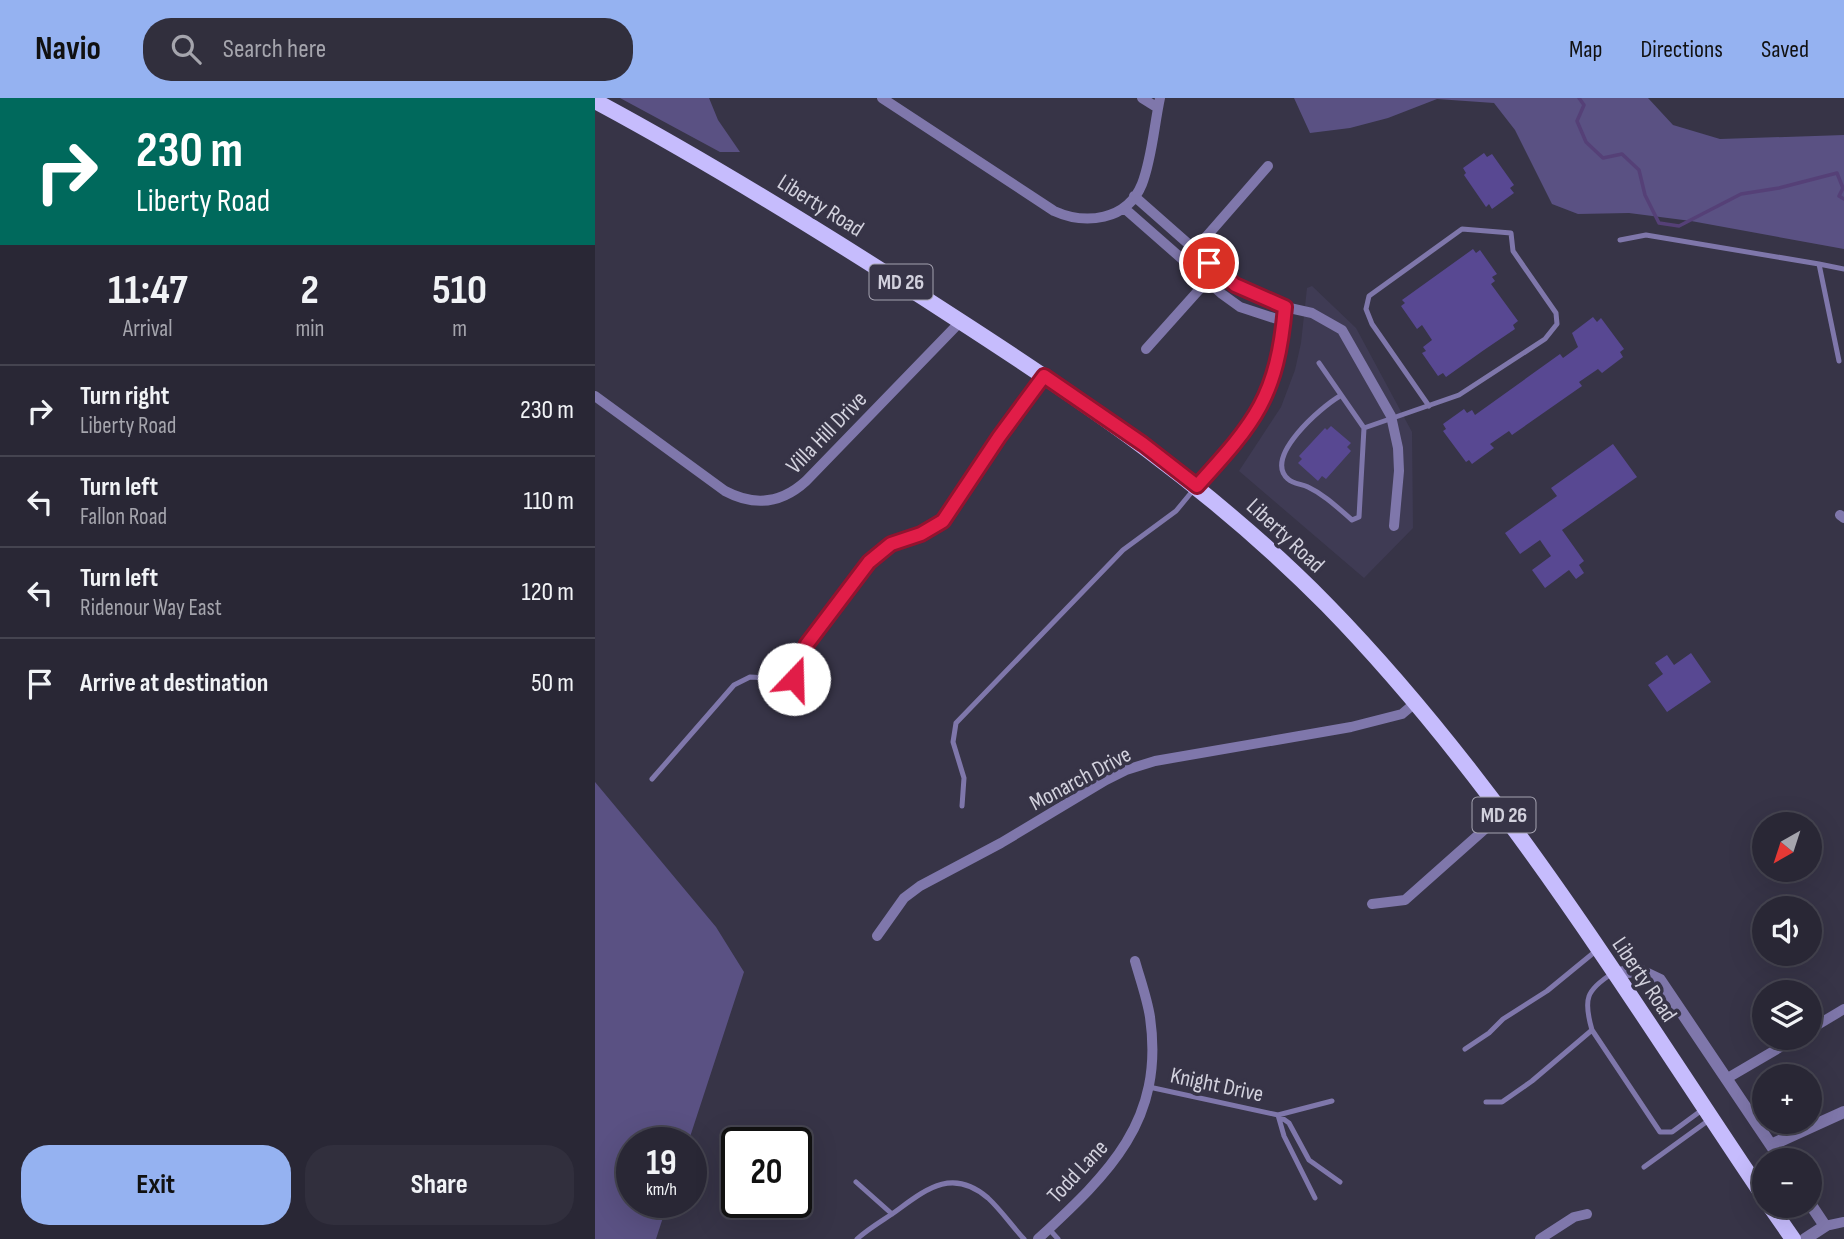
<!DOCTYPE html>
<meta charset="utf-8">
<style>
body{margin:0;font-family:"Sofia Sans Condensed",sans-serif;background:#312f3d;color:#f1f3f6;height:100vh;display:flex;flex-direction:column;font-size:26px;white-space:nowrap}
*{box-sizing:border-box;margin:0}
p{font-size:23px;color:#a5a5ad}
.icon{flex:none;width:38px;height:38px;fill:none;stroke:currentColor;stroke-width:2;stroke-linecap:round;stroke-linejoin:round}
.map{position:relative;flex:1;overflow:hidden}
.drawer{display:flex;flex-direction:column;background:#292735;width:595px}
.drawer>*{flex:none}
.guide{background:#00695c;color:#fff;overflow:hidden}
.needle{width:46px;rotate:219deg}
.controls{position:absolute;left:1157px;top:714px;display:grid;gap:14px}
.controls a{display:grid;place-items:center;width:70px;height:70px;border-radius:50%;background:#292735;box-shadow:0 7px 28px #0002,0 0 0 2px #454450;font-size:35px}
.speed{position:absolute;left:21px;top:1029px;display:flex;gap:14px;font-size:35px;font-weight:700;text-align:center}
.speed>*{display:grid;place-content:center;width:91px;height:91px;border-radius:50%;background:#292735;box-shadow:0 7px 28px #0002,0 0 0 2px #454450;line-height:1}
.speed small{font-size:18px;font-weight:400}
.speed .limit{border:4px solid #111;border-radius:10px;background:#fff;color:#111}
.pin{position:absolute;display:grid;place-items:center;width:60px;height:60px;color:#fff;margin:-30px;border:4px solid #fff;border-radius:50%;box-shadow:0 2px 7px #0007}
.me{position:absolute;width:77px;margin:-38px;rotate:21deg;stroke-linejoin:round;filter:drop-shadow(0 0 5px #0008)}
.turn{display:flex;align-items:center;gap:24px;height:147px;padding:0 21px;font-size:32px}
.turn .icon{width:91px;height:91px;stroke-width:2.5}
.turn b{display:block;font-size:49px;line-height:60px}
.eta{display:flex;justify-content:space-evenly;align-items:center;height:119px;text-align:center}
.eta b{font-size:42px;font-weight:700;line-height:49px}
.button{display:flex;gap:14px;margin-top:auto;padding:14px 21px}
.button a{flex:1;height:80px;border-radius:28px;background:#95b2f1;color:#111;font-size:28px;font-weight:700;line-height:80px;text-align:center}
.button a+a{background:#312f3d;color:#f1f3f6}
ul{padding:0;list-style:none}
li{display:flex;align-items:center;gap:21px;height:91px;padding:0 21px;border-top:2px solid #454450}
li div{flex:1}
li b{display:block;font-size:26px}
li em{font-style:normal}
header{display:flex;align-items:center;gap:42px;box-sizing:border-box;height:98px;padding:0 35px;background:#95b2f1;color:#111}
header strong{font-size:33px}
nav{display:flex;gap:38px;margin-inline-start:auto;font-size:24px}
.search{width:490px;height:63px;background:#312f3d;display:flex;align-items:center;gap:18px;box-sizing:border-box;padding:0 24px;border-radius:28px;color:#a5a5ad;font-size:26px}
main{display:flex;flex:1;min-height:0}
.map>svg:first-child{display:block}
</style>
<header>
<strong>Navio</strong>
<div class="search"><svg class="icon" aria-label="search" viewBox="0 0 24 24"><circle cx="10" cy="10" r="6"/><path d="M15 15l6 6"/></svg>Search here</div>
<nav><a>Map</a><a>Directions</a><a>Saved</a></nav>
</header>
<main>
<section class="drawer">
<div class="guide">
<div class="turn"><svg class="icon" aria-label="right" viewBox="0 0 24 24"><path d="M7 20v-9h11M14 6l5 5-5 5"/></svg><div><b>230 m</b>Liberty Road</div></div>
</div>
<div class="eta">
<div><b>11:47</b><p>Arrival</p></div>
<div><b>2</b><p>min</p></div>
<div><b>510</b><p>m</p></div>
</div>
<ul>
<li><svg class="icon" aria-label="right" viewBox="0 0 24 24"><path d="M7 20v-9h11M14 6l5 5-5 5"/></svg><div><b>Turn right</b><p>Liberty Road</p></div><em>230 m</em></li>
<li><svg class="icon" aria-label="left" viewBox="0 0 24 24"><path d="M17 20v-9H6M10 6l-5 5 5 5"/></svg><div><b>Turn left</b><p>Fallon Road</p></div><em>110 m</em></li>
<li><svg class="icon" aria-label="left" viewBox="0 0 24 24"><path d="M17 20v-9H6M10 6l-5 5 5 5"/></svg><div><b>Turn left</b><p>Ridenour Way East</p></div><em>120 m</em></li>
<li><svg class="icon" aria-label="arrive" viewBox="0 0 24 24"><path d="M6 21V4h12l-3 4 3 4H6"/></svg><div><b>Arrive at destination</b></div><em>50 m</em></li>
</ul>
<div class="button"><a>Exit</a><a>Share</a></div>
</section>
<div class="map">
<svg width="1249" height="1141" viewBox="0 0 1249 1141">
<rect width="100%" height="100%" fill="#373447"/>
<path fill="#3f3b54" d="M717 188 761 230 817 334 818 430 769 480 644 373 686 309 700 272 706 245 712 190Z"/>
<path fill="#5a5183" d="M25 0H114L123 22 145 54H125Z
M699 0H1053L1078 27 1125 41 1249 37V151L1096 123 1034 115 983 116 957 106 920 32 899 5 842 1 793 20 755 30 715 35Z
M0 684 121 829 149 874 93 1045H37V1104H73L61 1141H0Z"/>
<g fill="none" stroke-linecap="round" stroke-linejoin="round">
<path stroke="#554077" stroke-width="3.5" d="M984 0 989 7 982 23 991 44 1008 60 1027 56 1044 72 1050 97 1064 125 1084 128 1146 96 1184 90 1242 75 1248 90 1244 98 1249 101"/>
</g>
<path fill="#584892" d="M889 55 892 59 897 56 919 87 915 90 919 95 897 111 894 106 891 109 869 77 871 75 868 70Z
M878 151 881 155 885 152 902 176 897 179 900 183 896 186 923 223 918 227 920 231 889 252 851 279 848 275 843 278 827 255 831 253 828 249 837 242 827 227 822 231 806 208 810 205 807 202Z
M998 219 1002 224 1006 220 1029 251 1025 254 1028 259 1007 275 1003 271 984 284 987 288 917 337 914 333 895 346 899 350 877 366 874 362 871 364 848 333 851 331 848 326 869 311 872 315 877 312 880 317 965 256 968 260 983 249 977 235Z
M736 328 756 345 752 349 756 353 731 381 727 378 723 383 703 365 707 361 704 358 730 330 732 332Z
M1018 346 1042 379 967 432 989 463 984 467 989 475 981 481 974 472 950 490 937 472 956 458 945 442 925 456 910 435 962 398 956 390Z
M1096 555 1116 584 1072 614 1053 587 1068 576 1060 565 1072 557 1079 567Z"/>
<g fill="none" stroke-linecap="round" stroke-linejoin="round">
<path stroke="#7f77ab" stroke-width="5" d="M1025 142 1051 137 1224 166 1244 263
M1224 166 1249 171
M724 265 769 330 764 419 757 422C743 410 730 397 713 389 707 386 698 386 693 381 668 359 726 309 745 298
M769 330 864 297 950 241 962 226 961 215 918 153 916 135 867 131 774 198 771 211 777 226 834 308
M57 681 139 587 155 579 199 581 212 546 283 454 305 442 339 430 348 423 447 280
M367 708 369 680 358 644 361 625 528 452 581 413 600 390
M997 932 1065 1034H1077L1107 1012
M870 951 894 935 908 921 952 893 1002 852
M554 989 683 1017 694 1025 714 1062 745 1084
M891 1004H907L937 983 997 932C988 901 991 892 1018 875
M683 1017 689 1038 720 1100
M683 1017 737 1003
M1049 1069 1114 1022
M261 1084 297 1116
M454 1131 463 1141
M262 1141C273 1131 285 1124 297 1116 329 1093 356 1068 393 1100 406 1112 417 1128 429 1141"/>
<path stroke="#7f77ab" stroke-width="10" d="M287 0 459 113C490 127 532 123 547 86 557 60 559 28 565 0
M547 0 563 10
M539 98 640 187 690 209 717 215 747 232 796 318 803 350 804 373 799 428
M529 110 627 196 645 209 688 223
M590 163 673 68
M551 251 611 184 629 178
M0 298 130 393C160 409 187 405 211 383L366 223
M602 388C641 345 676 305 687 247 689 234 688 221 690 209
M1245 417 1249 420
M777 806 810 802 908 715
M282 838 309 800 325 788 406 745 511 682 531 672 560 663 756 629 807 616 820 605
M1214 932 1249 911
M1131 981 1201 940
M1230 1128 1249 1124
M443 1141C513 1076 570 1024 555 919 552 900 545 881 540 863
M945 1141 979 1119 992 1116"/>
<path stroke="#7f77ab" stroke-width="12" d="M1018 875 1046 873 1065 882 1186 1062
M1176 1047 1249 1014
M1210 1141 1230 1128 1214 1104"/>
<path stroke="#c6bcfd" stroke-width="16" d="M0 3C123 69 240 142 357 218 492 305 619 392 732 507 904 683 1032 896 1169 1099
M1175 1108 1198 1141"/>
</g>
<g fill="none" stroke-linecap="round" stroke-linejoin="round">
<defs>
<path id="route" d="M199 581 212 546 274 464 296 446 326 436 348 423 404 339 449 278 548 346 602 388C661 323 682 299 690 209L640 187 614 165"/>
</defs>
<use href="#route" stroke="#92132f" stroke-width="18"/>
<use href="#route" stroke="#e11d48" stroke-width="12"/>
</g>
<g text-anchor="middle" stroke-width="7" stroke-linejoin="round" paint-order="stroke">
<g fill="#373447" stroke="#a4a2b0" stroke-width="2">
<rect x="274.5" y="166.5" width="63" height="35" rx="5"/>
<rect x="877.5" y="699.5" width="63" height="35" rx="5"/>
</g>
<g font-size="21" font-weight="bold" fill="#d2d1dd">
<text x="306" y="191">MD 26</text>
<text x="909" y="724">MD 26</text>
</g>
<g font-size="23" fill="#d2d1dd" stroke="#373447">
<text transform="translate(226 107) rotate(32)" y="8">Liberty Road</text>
<text transform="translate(231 334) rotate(-46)" y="8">Villa Hill Drive</text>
<text transform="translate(691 437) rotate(43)" y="8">Liberty Road</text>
<text transform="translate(485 680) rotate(-28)" y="8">Monarch Drive</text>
<text transform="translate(1050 881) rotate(56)" y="8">Liberty Road</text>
<text transform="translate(622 986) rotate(12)" y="8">Knight Drive</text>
<text transform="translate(482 1073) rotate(-47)" y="8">Todd Lane</text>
</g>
</g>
</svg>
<div class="controls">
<a><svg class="needle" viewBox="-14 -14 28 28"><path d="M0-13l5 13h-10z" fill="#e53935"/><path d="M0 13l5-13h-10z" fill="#a5a5ad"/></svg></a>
<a><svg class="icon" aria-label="sound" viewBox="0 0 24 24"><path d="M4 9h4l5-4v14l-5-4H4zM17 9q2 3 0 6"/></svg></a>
<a><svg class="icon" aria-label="layers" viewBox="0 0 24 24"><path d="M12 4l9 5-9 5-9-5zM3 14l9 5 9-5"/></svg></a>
<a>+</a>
<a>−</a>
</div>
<div class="speed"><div>19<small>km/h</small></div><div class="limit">20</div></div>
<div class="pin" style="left:614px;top:165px;background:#d93025"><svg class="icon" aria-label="arrive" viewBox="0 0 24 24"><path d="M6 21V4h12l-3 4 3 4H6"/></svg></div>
<svg class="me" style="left:199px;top:581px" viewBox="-20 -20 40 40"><circle r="19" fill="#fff"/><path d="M0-13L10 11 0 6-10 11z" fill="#e11d48"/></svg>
</div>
</main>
